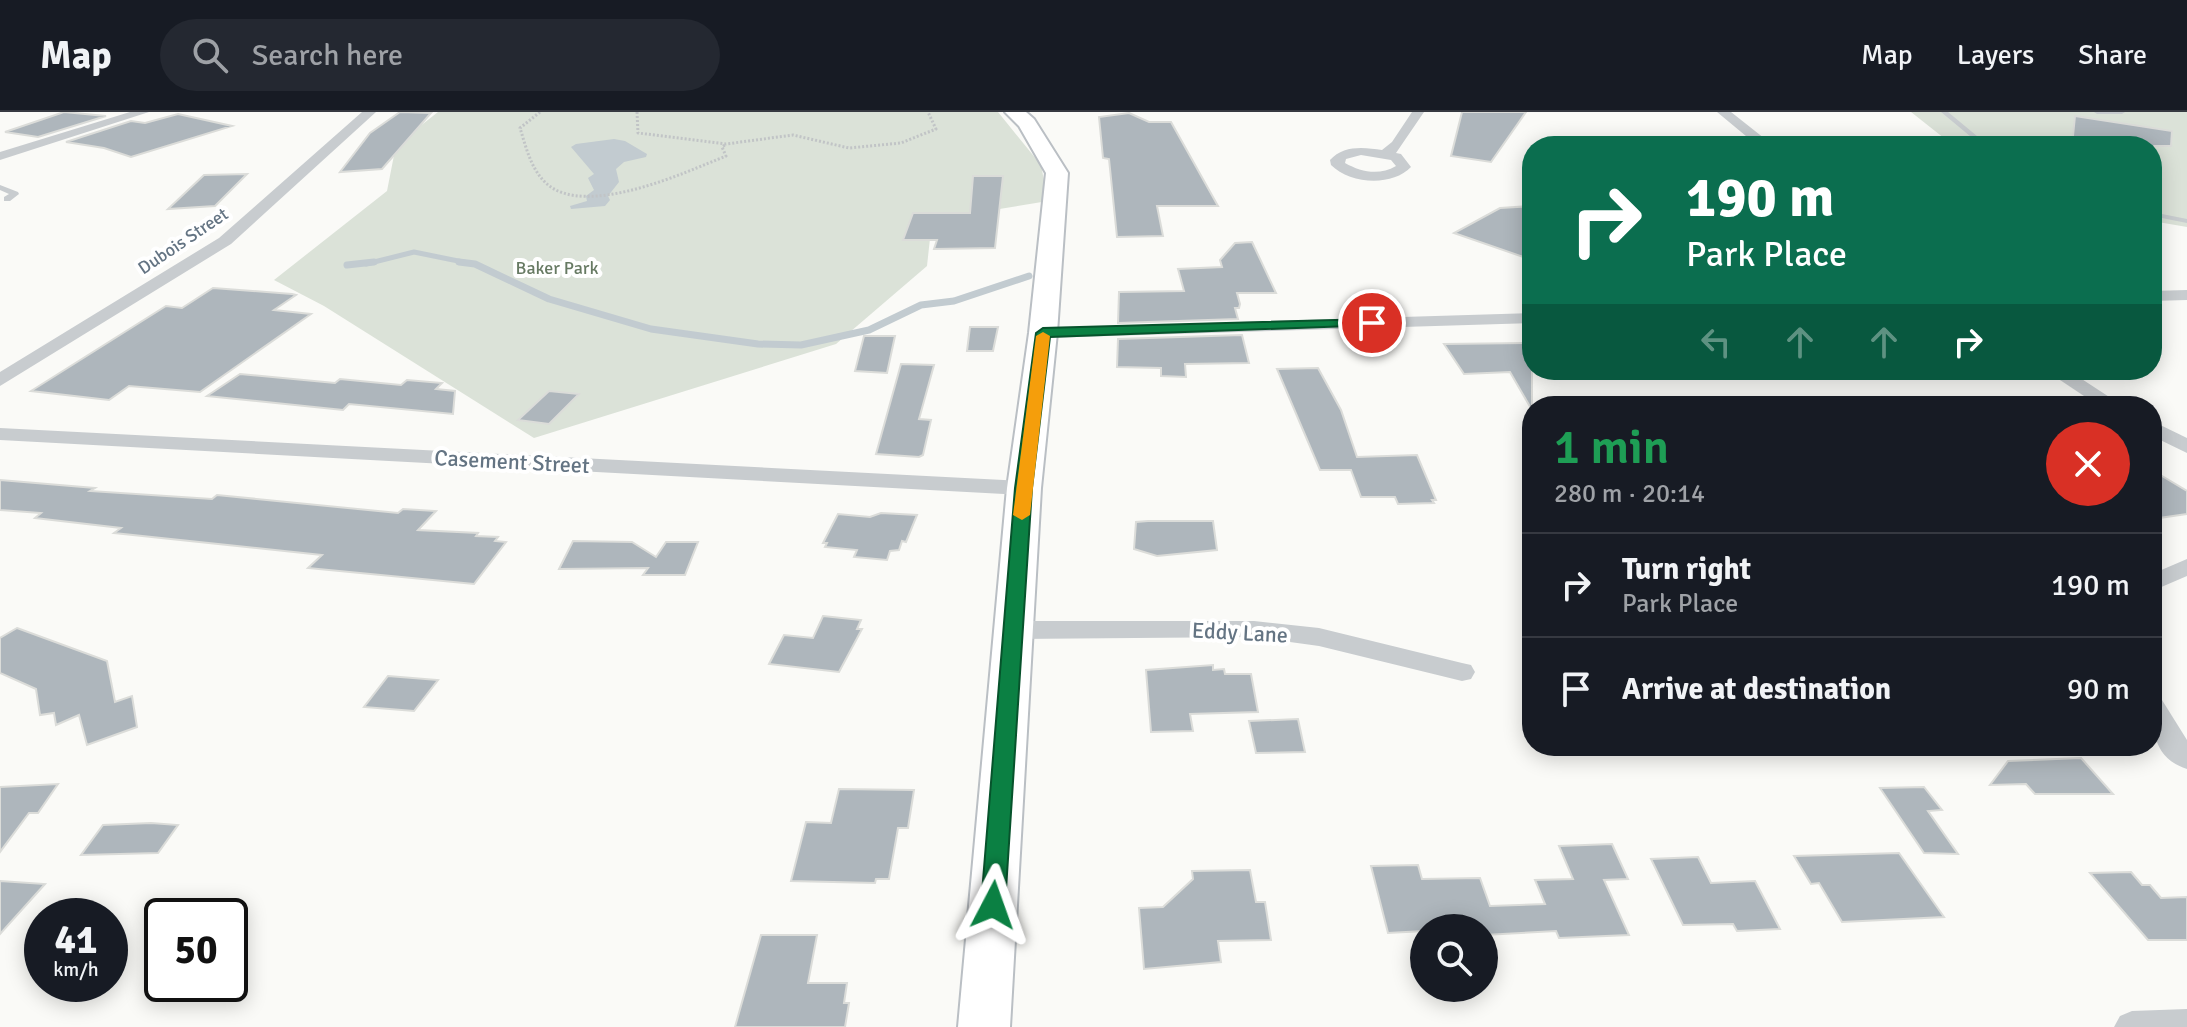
<!DOCTYPE html>
<meta charset="utf-8">
<style>
body{margin:0;font-family:Signika,sans-serif;background:#242831;color:#f1f3f6;height:100vh;display:flex;flex-direction:column;font-size:30px;white-space:nowrap}
*{box-sizing:border-box;margin:0}
p{font-size:26px;color:#9ea1a6}
.icon{flex:none;width:44px;height:44px;fill:none;stroke:currentColor;stroke-width:2;stroke-linecap:round;stroke-linejoin:round}
.map{position:relative;flex:1;overflow:hidden}
.side{position:absolute;left:1522px;top:284px;width:640px;height:360px;display:flex;flex-direction:column;background:#171b24;border-radius:32px;box-shadow:0 4px 20px #0003}
.side>*{flex:none}
.banner{position:absolute;left:1522px;top:24px;width:640px;height:244px;border-radius:32px;box-shadow:0 4px 20px #0003;background:#0b6e4f;color:#fff;overflow:hidden}
.buttons{position:absolute;left:1410px;top:802px;display:grid;gap:16px}
.buttons a{display:grid;place-items:center;width:88px;height:88px;border-radius:50%;background:#171b24;box-shadow:0 4px 20px #0003;font-size:40px}
.speed{position:absolute;left:24px;top:786px;display:flex;gap:16px;font-size:40px;font-weight:700;text-align:center}
.speed>*{display:grid;place-content:center;width:104px;height:104px;border-radius:50%;background:#171b24;box-shadow:0 4px 20px #0003;line-height:1}
.speed small{font-size:20px;font-weight:400}
.speed .limit{border:4px solid #111;border-radius:12px;background:#fff;color:#111}
.pin{position:absolute;display:grid;place-items:center;width:68px;height:68px;color:#fff;margin:-34px;border:4px solid #fff;border-radius:50%;box-shadow:0 2px 8px #0007}
.me{position:absolute;width:88px;margin:-44px;rotate:4deg;stroke-linejoin:round;filter:drop-shadow(0 0 6px #0008)}
.turn{display:flex;align-items:center;gap:28px;height:168px;padding:0 32px;font-size:36px}
.turn .icon{width:104px;height:104px;stroke-width:2.5}
.turn b{display:block;font-size:56px;line-height:68px}
.lanes{display:flex;align-items:center;height:76px;padding:0 32px;background:#0003;justify-content:center;gap:40px;direction:ltr}
.lanes .off{opacity:.35}
.round{display:grid;place-items:center;flex:none;width:84px;height:84px;border-radius:42px;background:#242831}
.headline{display:flex;align-items:center;justify-content:space-between;height:136px;padding:0 32px}
h1{font-size:48px;font-weight:600;line-height:60px;color:#1e9e55}
ul{padding:0;list-style:none}
li{display:flex;align-items:center;gap:24px;height:104px;padding:0 32px;border-top:2px solid #363941}
li div{flex:1}
li b{display:block;font-size:30px}
li em{font-style:normal}
header{display:flex;align-items:center;gap:48px;box-sizing:border-box;height:112px;padding:0 40px;background:#171b24;border-bottom:2px solid #363941}
header strong{font-size:38px}
nav{display:flex;gap:44px;margin-inline-start:auto;font-size:28px}
.search{width:560px;height:72px;background:#242831;display:flex;align-items:center;gap:20px;box-sizing:border-box;padding:0 28px;border-radius:44px;color:#9ea1a6;font-size:30px}
.map>svg:first-child{display:block}
</style>
<header>
<strong>Map</strong>
<div class="search"><svg class="icon" aria-label="search" viewBox="0 0 24 24"><circle cx="10" cy="10" r="6"/><path d="M15 15l6 6"/></svg>Search here</div>
<nav><a>Map</a><a>Layers</a><a>Share</a></nav>
</header>
<div class="map">
<svg width="2187" height="915" viewBox="0 0 2187 915">
<rect width="100%" height="100%" fill="#fafaf7"/>
<path fill="#dbe2d8" d="M438 0H998L1041 53 1048 89 932 108 927 154 836 232 534 326 324 194 274 168 387 79 396 33Z
M1911 0H2187V115L2152 109V34H1954Z"/>
<path fill="#c2cbd0" d="M614 27 625 29 647 42 646 45 624 50 616 57 619 70 608 84 610 88 605 94 571 97 570 94 587 89 586 84 594 78 588 66 594 62 571 35 576 32Z"/>
<g fill="none" stroke-linecap="round" stroke-linejoin="round">
<path stroke="#c2cbd0" stroke-width="5" d="M366 152 414 140 473 152"/>
<path stroke="#c2cbd0" stroke-width="7" d="M459 150 475 152 549 187 651 217 758 232 801 233 869 218 921 193 954 189 1029 164
M347 153 374 150"/>
</g>
<path fill="#aeb6bc" stroke="#dbdcd9" stroke-width="2" d="M64 0 106 4 38 25 5 20Z
M400 0 431 1 382 57 340 60 370 21Z
M1462 0H1526L1491 50 1451 44Z
M1129 1 1149 10H1171L1218 94H1157L1163 124 1117 125 1109 47 1103 46 1099 5Z
M178 2 232 14 131 45 104 36 66 30 131 9 145 11Z
M2075 4 2172 19 2171 34H2072Z
M247 62 215 94 168 97 204 63Z
M973 64H1003L995 136 934 137 937 128H903L913 101H970Z
M1532 94V148L1454 121 1500 96Z
M1252 130 1276 181H1237L1240 192 1239 196H1235L1238 207 1118 211 1119 180 1184 179 1178 157 1222 155 1220 148 1235 131Z
M213 176 292 182 296 183 274 198 311 202 200 280 129 274 109 288 31 279 166 194 182 196Z
M970 215H998L993 239H967Z
M1242 223 1249 251 1185 252 1186 265 1161 264V256L1117 255 1118 227Z
M864 224H895L887 261 855 259Z
M1532 231V298L1510 260 1464 262 1444 232Z
M901 252 934 253 919 307 931 308 923 343 919 345 876 342Z
M1318 256 1341 298 1357 345 1417 343 1436 388H1432L1434 391 1398 392 1395 385H1361L1351 358H1320L1277 257Z
M240 262 335 271 340 267 401 273 407 268 442 271 436 277 455 279 453 302 349 292 343 298 207 284Z
M549 279 579 282 549 312 518 308Z
M2152 358 2187 379V402L2152 407Z
M0 368 95 376 90 379 212 387 217 383 398 401 403 397 436 399 418 418 478 421 476 424 498 425 495 429 506 430 474 472 308 456 322 443 114 421 121 416 35 406 41 401 0 398Z
M881 401 917 403 906 430 902 429 899 438 890 439 887 448 854 445 857 438 825 435 827 431H823L838 402 870 405Z
M1148 409H1213L1217 438 1157 444 1134 437 1136 410Z
M573 429 632 430 656 445 666 430H698L685 463H643L648 456 559 457Z
M823 504 861 508 857 517H862L839 560 769 552 784 523 813 526Z
M17 516 107 549 115 590 132 584 137 615 87 633 79 603 56 613 54 601 40 603 36 577 0 561V526Z
M1213 553V558L1224 557 1225 562H1251L1258 600 1190 602 1193 619 1151 620 1146 558Z
M388 564 438 568 414 599 364 595Z
M1298 607 1305 640 1256 641 1249 609Z
M2081 646 2113 682H2035L2026 672 1990 673 2008 649Z
M58 672 38 701H29L0 740V675Z
M1924 675 1942 698 1928 699 1958 742 1924 741 1880 676Z
M839 677 914 678 908 716H898L889 767H876L875 771 791 769 806 710 831 711Z
M151 711 178 713 158 741 81 743 103 713Z
M1612 732 1628 767 1604 768 1629 823 1559 826 1556 819 1484 823V816H1424V819L1388 821 1371 754 1418 753 1422 767 1480 766 1490 794 1545 792 1535 768 1573 767 1559 734Z
M1899 741 1944 805 1842 810 1819 771 1811 772 1794 744Z
M1698 745 1711 771 1755 769 1780 817 1737 819 1733 812 1683 813 1651 747Z
M1250 758 1256 790H1265L1271 828 1218 829 1221 850 1144 857 1139 796 1163 795 1193 767 1192 759Z
M2131 760 2142 773H2150L2161 786 2187 785V828H2148L2090 761Z
M0 769 45 772 0 822Z
M761 823H817L808 871H847L844 891H849L845 915H735Z"/>
<g fill="none" stroke-linecap="round" stroke-linejoin="round">
<defs>
<path id="secondary" d="M1005 0H1026L1034 7 1068 61 1057 221 1041 376 1010 915H958L1007 376 1029 221 1046 61 1019 14Z"/>
</defs>
<use href="#secondary" stroke="#babfc4" stroke-width="4"/>
<path stroke="#c1c4c6" stroke-width="3" stroke-dasharray="2 2" stroke-linecap="butt" d="M540 0 520 16C526 35 531 58 547 72 586 106 684 61 726 44L722 35 725 33
M637 0 638 21 726 32 793 23 849 36 901 31 936 17 928 0"/>
<path fill="#c8cccf" fill-rule="evenodd" d="M1941 0H1948L1989 34H1982Z
M2094 0H2125L2122 2H2097Z
M0 73 18 80 19 82 10 89H4V85L9 82 0 78Z
M2152 100 2187 107V111L2152 104Z"/>
<path fill="#c8cccf" fill-rule="evenodd" d="M130 0H149L0 48V40Z
M362 0H376L231 132 0 274V260L219 126Z
M1412 0H1424L1396 41 1401 42 1411 55C1392 75 1350 72 1331 53L1330 48C1343 33 1364 35 1382 38L1392 30ZM1361 43 1391 48 1396 54C1379 64 1361 60 1345 51L1346 47Z
M1717 0H1731L1774 34H1758Z
M2187 178V188L2152 189V179Z
M1532 201V211L1043 226 1034 221 1043 216Z
M2045 258H2068L2123 294H2099Z
M2152 309 2187 326V341L2152 324Z
M0 316 1024 369 1035 376 1024 383 0 328Z
M2187 447V464L2152 479V462Z
M1013 509H1254L1319 516 1462 551 1471 553 1475 560 1471 567 1462 569 1319 534 1254 525 1013 527 1004 524 1000 518 1004 512Z
M2152 585 2162 588 2187 628V657C2152 646 2152 615 2152 585Z
M2187 897V915H2114L2120 904 2132 899Z"/>
<use href="#secondary" fill="#fff" fill-rule="evenodd"/>
</g>
<path fill="#0b8043" stroke="#07532c" stroke-width="2" d="M1372 207 1379 211 1377 213 1050 225 1032 376 1005 793 1002 800 993 803 984 800 981 793 1015 376 1036 221 1043 216Z"/>
<path fill="#f59e0b" d="M1043 220 1050 224 1030 403 1022 408 1013 403 1036 224Z"/>
<g text-anchor="middle" stroke-width="8" stroke-linejoin="round" paint-order="stroke">
<g font-size="18" fill="#647483" stroke="#fff">
<text transform="translate(183 129) rotate(-34)" y="6">Dubois Street</text>
</g>
<g font-size="18" fill="#677a63" stroke="#fff">
<text x="557" y="162">Baker Park</text>
</g>
<g font-size="22" fill="#647483" stroke="#fff">
<text transform="translate(512 349) rotate(3)" y="8">Casement Street</text>
<text transform="translate(1240 520) rotate(3)" y="8">Eddy Lane</text>
</g>
</g>
</svg>
<div class="buttons">
<a><svg class="icon" aria-label="search" viewBox="0 0 24 24"><circle cx="10" cy="10" r="6"/><path d="M15 15l6 6"/></svg></a>
</div>
<div class="speed"><div>41<small>km/h</small></div><div class="limit">50</div></div>
<div class="pin" style="left:1372px;top:211px;background:#d93025"><svg class="icon" aria-label="arrive" viewBox="0 0 24 24"><path d="M6 21V4h12l-3 4 3 4H6"/></svg></div>
<svg class="me" style="left:993px;top:793px" viewBox="-20 -20 40 40"><path d="M0-17L14 15 0 8-14 15z" fill="#0b8043" stroke="#fff" stroke-width="4"/></svg>
<div class="banner">
<div class="turn"><svg class="icon" aria-label="right" viewBox="0 0 24 24"><path d="M7 20v-9h11M14 6l5 5-5 5"/></svg><div><b>190 m</b>Park Place</div></div>
<div class="lanes"><svg class="icon off" aria-label="left" viewBox="0 0 24 24"><path d="M17 20v-9H6M10 6l-5 5 5 5"/></svg><svg class="icon off" aria-label="ahead" viewBox="0 0 24 24"><path d="M12 20V5M6 11l6-6 6 6"/></svg><svg class="icon off" aria-label="ahead" viewBox="0 0 24 24"><path d="M12 20V5M6 11l6-6 6 6"/></svg><svg class="icon" aria-label="right" viewBox="0 0 24 24"><path d="M7 20v-9h11M14 6l5 5-5 5"/></svg></div>
</div>
<section class="side">
<div class="headline"><div><h1>1 min</h1><p>280 m · 20:14</p></div><a class="round" style="background:#d93025;color:#fff"><svg class="icon" aria-label="close" viewBox="0 0 24 24"><path d="M6 6l12 12M18 6L6 18"/></svg></a></div>
<ul>
<li><svg class="icon" aria-label="right" viewBox="0 0 24 24"><path d="M7 20v-9h11M14 6l5 5-5 5"/></svg><div><b>Turn right</b><p>Park Place</p></div><em>190 m</em></li>
<li><svg class="icon" aria-label="arrive" viewBox="0 0 24 24"><path d="M6 21V4h12l-3 4 3 4H6"/></svg><div><b>Arrive at destination</b></div><em>90 m</em></li>
</ul>
</section>
</div>
